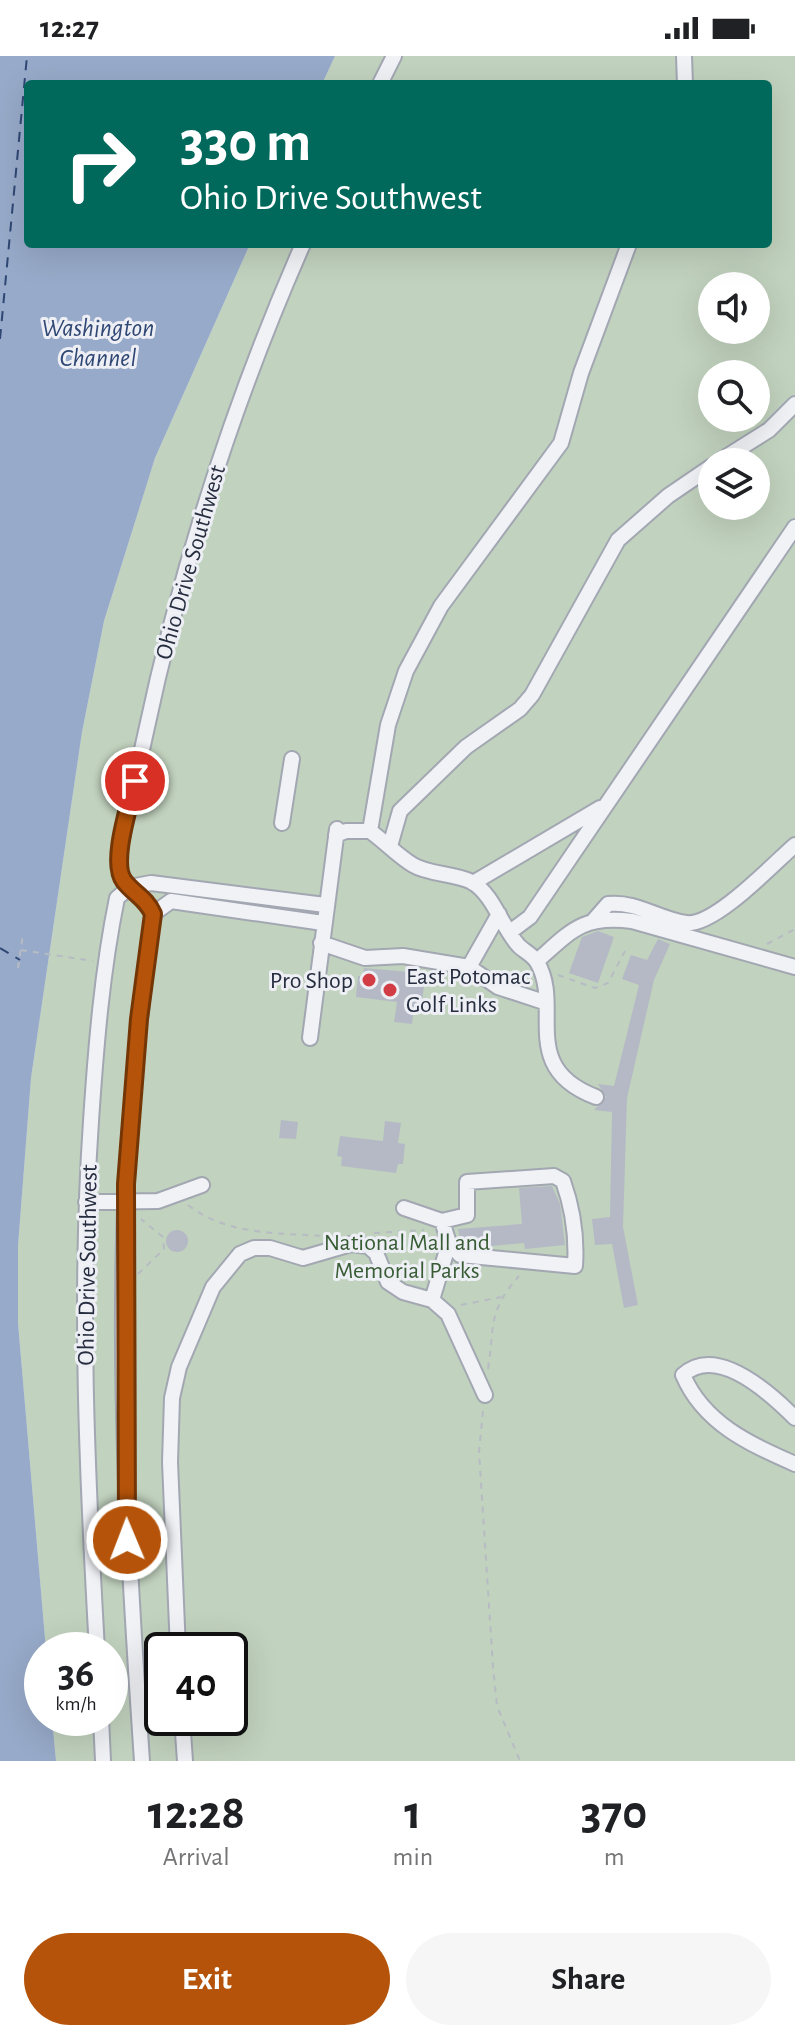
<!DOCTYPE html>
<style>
body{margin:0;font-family:"Alegreya Sans",sans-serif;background:#f6f6f6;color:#202124;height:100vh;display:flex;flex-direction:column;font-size:30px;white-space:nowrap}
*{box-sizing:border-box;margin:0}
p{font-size:26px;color:#757577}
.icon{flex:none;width:44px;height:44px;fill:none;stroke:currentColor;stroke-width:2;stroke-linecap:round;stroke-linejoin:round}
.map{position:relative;height:1705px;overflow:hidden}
.panel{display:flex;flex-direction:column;background:#fff;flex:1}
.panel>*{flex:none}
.banner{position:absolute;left:24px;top:24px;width:748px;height:168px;border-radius:8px;box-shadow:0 8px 32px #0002;background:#00695c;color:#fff;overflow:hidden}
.buttons{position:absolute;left:698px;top:216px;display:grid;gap:16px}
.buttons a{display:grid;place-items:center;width:72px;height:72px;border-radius:50%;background:#fff;box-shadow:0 8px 32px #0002;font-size:40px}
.speed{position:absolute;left:24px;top:1576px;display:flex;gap:16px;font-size:40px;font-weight:700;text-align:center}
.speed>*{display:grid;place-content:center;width:104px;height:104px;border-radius:50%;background:#fff;box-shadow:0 8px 32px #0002;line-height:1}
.speed small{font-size:20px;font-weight:400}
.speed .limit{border:4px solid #111;border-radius:12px;background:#fff;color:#111}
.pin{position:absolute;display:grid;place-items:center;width:68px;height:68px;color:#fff;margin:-34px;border:4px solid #fff;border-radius:50%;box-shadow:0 2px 8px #0007}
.me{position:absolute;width:88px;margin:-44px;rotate:359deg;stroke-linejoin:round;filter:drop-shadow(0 0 6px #0008)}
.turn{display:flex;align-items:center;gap:28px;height:168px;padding:0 24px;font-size:36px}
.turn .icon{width:104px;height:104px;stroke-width:2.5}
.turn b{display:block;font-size:56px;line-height:68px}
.eta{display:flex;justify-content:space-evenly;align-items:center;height:136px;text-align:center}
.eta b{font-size:48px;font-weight:700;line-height:56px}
.action{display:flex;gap:16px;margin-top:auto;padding:16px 24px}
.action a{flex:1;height:92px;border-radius:48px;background:#b45309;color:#fff;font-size:32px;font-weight:700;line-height:92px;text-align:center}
.action a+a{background:#f6f6f6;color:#202124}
.status{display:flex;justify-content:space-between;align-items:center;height:56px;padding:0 40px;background:#fff;direction:ltr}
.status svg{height:22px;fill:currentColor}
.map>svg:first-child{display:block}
</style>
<div class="status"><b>12:27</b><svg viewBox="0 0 49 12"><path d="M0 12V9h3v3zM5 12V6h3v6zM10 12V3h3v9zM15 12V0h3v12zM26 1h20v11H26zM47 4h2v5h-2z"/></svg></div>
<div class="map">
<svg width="795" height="1705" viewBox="0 0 795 1705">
<rect width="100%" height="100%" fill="#dde0e8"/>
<path fill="#c1d2be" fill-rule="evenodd" d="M335 0H795V1705H56L52 1662H110V1594H46L18 1267V1190L31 1022 82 676 104 565 155 402 250 188H768V28H322ZM712 230H756V274H712ZM712 318H756V362H712ZM712 406H756V450H712ZM162 1594H230V1662H162Z"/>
<path fill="#97aac9" d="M0 0H335L322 28H28V188H250L155 402 104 565 82 676 31 1022 18 1190V1267L46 1594H42V1662H52L56 1705H0Z"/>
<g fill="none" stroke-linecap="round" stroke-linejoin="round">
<path stroke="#2f4774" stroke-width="2" stroke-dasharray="10 8" stroke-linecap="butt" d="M0 283 27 0
M0 892 20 904"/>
</g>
<path fill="#b4b9c5" d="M598 875 614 881 598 927 569 917 582 881Z
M658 883 670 888 654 924 627 1042 623 1171 638 1249 624 1252 612 1188 595 1189 592 1163 610 1161 612 1056 594 1054 606 1041 598 1028 614 1030 639 929 622 923 631 899 647 904Z
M364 912 421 917 420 927 424 928 422 949 414 948 412 968 394 966 397 946 356 941 358 920H363Z
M281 1064 298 1066 296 1083 279 1082Z
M385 1065 401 1067 398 1087 405 1088 403 1108H398L396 1117 341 1110 342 1101 337 1100 340 1080 383 1085Z
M552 1130 560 1148 565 1189 525 1193 524 1187 480 1191 465 1189 460 1184 458 1173 522 1168 519 1132Z
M166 1185a11 11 0 1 1 22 0a11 11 0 1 1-22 0Z"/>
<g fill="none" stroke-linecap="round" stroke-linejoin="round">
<defs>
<path id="minor" d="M684 0 685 28
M380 28 394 0
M718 406 769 374 795 348
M282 767 292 703
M336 779 346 775H370
M390 790 400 755 466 691 520 653 532 639 618 484 668 440 712 410
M473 827 600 752
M153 858 171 845 323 867
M594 864 608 848C637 845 658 863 686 867 714 871 773 808 795 789
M510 876 530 861 795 471
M321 887 365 902 403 900 469 911 498 931 544 946
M537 905C572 874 583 859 632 865L795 911
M469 911 499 858
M310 982 337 773
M596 1041C517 1011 564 951 537 906 533 899 524 895 519 890 502 872 494 839 472 826 454 817 430 819 413 809 398 800 384 785 370 775L388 669 406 615 441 550 561 387 581 317 629 188
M86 1146 158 1145 202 1129
M404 1152 442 1165 467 1159V1126L554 1120 563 1125C573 1153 577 1180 575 1210L460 1199 449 1187 442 1165
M432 1244 449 1187
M795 1362C771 1338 717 1288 683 1319 704 1368 750 1388 795 1408
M97 1594C87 1418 79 1242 91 1065 96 990 102 915 117 842L130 831 151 827 325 849
M178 1594 170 1406 172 1342 179 1311 213 1231 240 1198 254 1192H270L303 1202 351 1188 368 1190 376 1197 388 1226 403 1236 432 1244 448 1258 485 1339
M101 1662 103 1705
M182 1662 185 1705
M142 1705C129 1514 117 1321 126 1129 131 1038 141 948 153 858 143 837 120 830 118 806 124 764 136 722 145 680 181 510 233 347 303 188"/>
</defs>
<use href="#minor" stroke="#a2a7b2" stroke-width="18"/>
<path stroke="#b7bbc3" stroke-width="2" stroke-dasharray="6 6" stroke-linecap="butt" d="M767 888 795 873
M21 894 93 905
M18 912 23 878
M558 919 595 932 608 927 625 895
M188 1149C226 1179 278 1177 324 1180
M374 1177 424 1174
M138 1218 164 1193 163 1181 141 1163
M461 1249 501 1241
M488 1313C495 1270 487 1256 519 1220
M483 1355 479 1396 493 1611 497 1650 520 1705"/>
<use href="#minor" stroke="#f0f2f6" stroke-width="14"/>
</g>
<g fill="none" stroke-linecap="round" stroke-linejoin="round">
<defs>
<path id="route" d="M127 1484 126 1128 139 963 153 858C146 842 134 838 124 825 110 806 130 748 135 725"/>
</defs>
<use href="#route" stroke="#753606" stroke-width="20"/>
<use href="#route" stroke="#b45309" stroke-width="14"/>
</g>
<g fill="#d23d45" stroke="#edeff5" stroke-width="3">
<circle cx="369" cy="924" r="8"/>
<circle cx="390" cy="934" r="8"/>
</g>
<g text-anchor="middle" stroke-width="6" stroke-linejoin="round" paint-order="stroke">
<g font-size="24" fill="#262d3f" stroke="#edeff5">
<text transform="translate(190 506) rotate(-74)" y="8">Ohio Drive Southwest</text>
<text transform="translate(87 1209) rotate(-89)" y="8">Ohio Drive Southwest</text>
</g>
<g font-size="24" fill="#262d3f" stroke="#edeff5" text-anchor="start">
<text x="406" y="928">East Potomac<tspan x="406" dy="28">Golf Links</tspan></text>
<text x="353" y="932" text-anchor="end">Pro Shop</text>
</g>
<g font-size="24" fill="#375b33" stroke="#edeff5">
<text x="407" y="1194">National Mall and<tspan x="407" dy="28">Memorial Parks</tspan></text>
</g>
<g font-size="26" font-style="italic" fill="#2f4774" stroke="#edeff5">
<text x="98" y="280">Washington<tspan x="98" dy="30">Channel</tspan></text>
</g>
</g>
</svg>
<div class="buttons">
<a><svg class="icon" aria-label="sound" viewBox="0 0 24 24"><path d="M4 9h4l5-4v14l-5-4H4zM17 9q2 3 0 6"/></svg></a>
<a><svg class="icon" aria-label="search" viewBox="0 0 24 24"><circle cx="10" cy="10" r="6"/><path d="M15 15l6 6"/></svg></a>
<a><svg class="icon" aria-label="layers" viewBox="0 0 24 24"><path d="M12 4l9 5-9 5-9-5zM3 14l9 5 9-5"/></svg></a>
</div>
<div class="speed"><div>36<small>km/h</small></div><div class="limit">40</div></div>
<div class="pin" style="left:135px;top:725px;background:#d93025"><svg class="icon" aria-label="arrive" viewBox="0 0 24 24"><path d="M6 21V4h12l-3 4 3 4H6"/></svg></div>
<svg class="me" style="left:127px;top:1484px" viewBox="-20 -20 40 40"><circle r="17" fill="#b45309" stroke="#fff" stroke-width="3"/><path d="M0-11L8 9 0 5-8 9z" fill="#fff"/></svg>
<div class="banner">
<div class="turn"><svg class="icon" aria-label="right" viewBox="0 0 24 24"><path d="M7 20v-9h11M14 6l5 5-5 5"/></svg><div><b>330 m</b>Ohio Drive Southwest</div></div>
</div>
</div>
<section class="panel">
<div class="eta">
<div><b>12:28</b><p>Arrival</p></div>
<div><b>1</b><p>min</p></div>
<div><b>370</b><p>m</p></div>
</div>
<div class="action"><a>Exit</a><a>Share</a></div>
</section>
